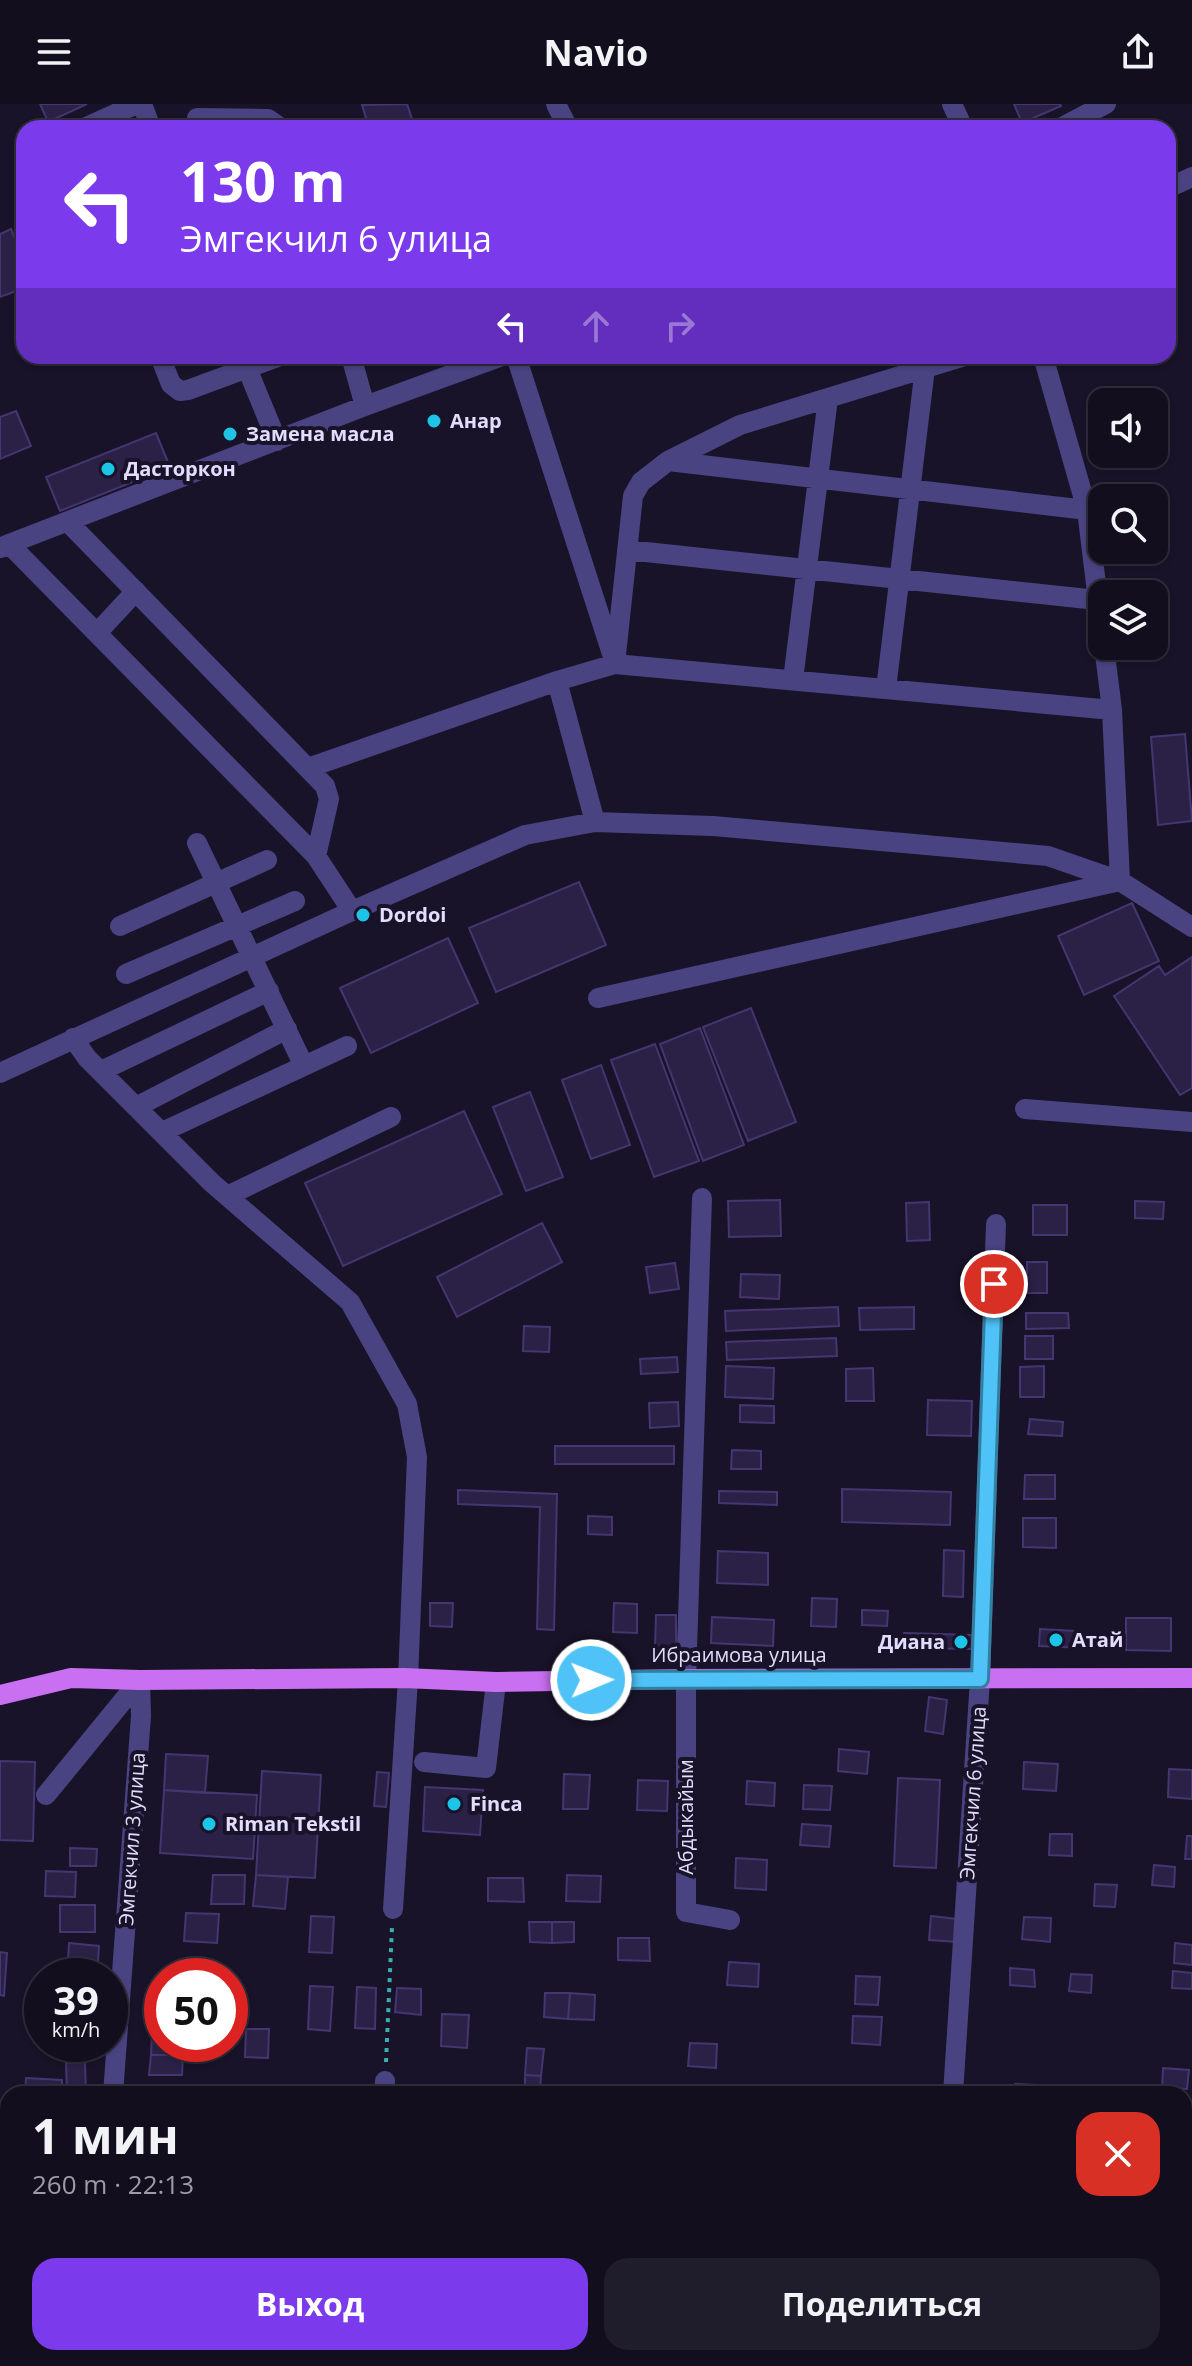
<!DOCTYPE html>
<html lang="ru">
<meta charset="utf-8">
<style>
body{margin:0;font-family:"Open Sans",sans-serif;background:#1f1c2b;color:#f1f3f6;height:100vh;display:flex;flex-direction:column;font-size:30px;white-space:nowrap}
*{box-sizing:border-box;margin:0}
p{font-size:26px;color:#9c9ca4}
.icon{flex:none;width:44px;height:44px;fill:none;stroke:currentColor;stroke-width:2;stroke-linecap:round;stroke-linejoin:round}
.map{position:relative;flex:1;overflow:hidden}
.sheet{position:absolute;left:0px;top:1982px;width:1192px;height:280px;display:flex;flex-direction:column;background:#120e1e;border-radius:24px 24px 0 0;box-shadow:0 2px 6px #0004,0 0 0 2px #312e3c}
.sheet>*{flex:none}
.banner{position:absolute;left:16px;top:16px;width:1160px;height:244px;border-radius:24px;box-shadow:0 2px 6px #0004,0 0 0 2px #312e3c;background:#7c3aed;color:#fff;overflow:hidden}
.fabs{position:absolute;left:1088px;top:284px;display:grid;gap:16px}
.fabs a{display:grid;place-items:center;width:80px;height:80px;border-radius:16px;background:#120e1e;box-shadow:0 2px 6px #0004,0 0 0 2px #312e3c;font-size:40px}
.speed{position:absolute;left:24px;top:1854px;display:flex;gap:16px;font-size:40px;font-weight:700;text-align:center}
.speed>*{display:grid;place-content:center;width:104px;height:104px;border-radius:50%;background:#120e1e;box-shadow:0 2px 6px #0004,0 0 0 2px #312e3c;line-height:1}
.speed small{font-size:20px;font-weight:400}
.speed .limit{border:12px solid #d22;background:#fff;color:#111}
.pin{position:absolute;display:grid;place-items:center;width:68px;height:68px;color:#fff;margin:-34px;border:4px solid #fff;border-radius:50%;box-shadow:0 2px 8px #0007}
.me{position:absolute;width:88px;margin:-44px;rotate:89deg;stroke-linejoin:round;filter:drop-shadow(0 0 6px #0008)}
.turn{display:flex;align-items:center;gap:28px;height:168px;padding:0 32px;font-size:36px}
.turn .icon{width:104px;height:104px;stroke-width:2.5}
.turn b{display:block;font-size:56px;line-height:68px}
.lanes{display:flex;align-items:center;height:76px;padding:0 32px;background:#0003;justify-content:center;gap:40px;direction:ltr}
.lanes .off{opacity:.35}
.round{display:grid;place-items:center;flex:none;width:84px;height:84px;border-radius:24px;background:#1f1c2b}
.headline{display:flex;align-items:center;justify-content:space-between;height:136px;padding:0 32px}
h1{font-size:48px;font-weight:700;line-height:60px}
.button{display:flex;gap:16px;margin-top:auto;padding:16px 32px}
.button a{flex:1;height:92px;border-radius:24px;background:#7c3aed;color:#fff;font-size:32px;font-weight:700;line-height:92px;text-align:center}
.button a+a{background:#1f1c2b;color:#f1f3f6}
header{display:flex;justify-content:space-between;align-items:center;height:104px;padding:0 32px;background:#120e1e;font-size:36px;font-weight:700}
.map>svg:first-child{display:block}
</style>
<header><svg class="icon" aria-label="menu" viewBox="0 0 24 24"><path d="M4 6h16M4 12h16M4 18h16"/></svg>Navio<svg class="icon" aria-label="share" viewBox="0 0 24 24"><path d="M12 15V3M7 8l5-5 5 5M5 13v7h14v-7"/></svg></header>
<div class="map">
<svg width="1192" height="2262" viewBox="0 0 1192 2262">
<rect width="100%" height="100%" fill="#181328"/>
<path fill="#2b2147" stroke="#453570" stroke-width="2" d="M40 0H87L48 18Z
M407 0 415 24H369L362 1Z
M1014 0H1060L1061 2 1022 19Z
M11 125 24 157V184L0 193V130Z
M16 307 31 342 0 355V313Z
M156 329 170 363 60 407 46 373Z
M1185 630 1192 717 1158 721 1151 633Z
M579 778 606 841 496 888 469 824Z
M1132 799 1159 857 1084 891 1058 832Z
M448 834 478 899 371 949 340 884Z
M1192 853V984L1180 991 1114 892 1159 862 1165 871Z
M751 904 796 1018 748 1037 703 923Z
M700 924 744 1041 703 1057 660 940Z
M655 940 699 1057 654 1073 611 956Z
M601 961 630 1041 591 1055 562 976Z
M530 988 563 1073 526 1087 493 1003Z
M464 1007 502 1090 343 1162 305 1079Z
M780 1096 781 1132 729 1133 728 1097Z
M1135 1097 1164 1098 1163 1115 1135 1114Z
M929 1098 930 1136 907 1137 906 1099Z
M1033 1101H1067V1131H1033Z
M542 1119 562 1158 457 1213 437 1173Z
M1027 1158H1047V1189H1027Z
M675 1159 679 1185 650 1189 646 1163Z
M741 1170 780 1171 779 1195 740 1193Z
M838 1203 839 1222 726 1227 725 1207Z
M914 1203V1225L860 1226 859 1204Z
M1026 1209H1068L1069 1224 1026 1225Z
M524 1222 550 1223 549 1248 523 1247Z
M1025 1232H1053V1255H1025Z
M836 1234 837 1252 727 1256 726 1238Z
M677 1253 678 1268 641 1270 640 1255Z
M726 1262 774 1264 773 1295 725 1293Z
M1044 1262V1293H1020V1263Z
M873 1264 874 1297H846V1265Z
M928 1296 972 1297 971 1332 927 1331Z
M678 1298 679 1322 650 1324 649 1299Z
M740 1301 774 1302V1319L740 1318Z
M1030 1315 1063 1318 1062 1332 1028 1330Z
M555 1342H674V1360H555Z
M732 1346 761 1347V1365H731Z
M1025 1371H1055V1395H1024Z
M842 1385 951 1388 950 1421 842 1418Z
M458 1386 557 1390 554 1526 537 1525 540 1403 458 1400Z
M719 1387 777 1388V1401L719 1399Z
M588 1412 612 1413V1431L588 1430Z
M1023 1414H1056V1444L1023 1443Z
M944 1446 964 1447 963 1493 943 1492Z
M718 1447 768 1449V1481L717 1479Z
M812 1494 837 1495 836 1523 811 1522Z
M430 1499H453L452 1523 430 1522Z
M614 1499 637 1500V1529L613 1528Z
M862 1506 888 1507 887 1522 862 1521Z
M656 1511H676V1542H655Z
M712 1513 774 1516 773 1542 711 1539Z
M1126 1514H1171V1547L1126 1546Z
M1040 1525 1075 1527 1074 1534 1109 1535 1108 1545 1039 1542Z
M904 1529 972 1531V1545L903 1544Z
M929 1593 947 1596 943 1630 925 1627Z
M839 1645 869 1648 867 1670 838 1667Z
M166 1650 208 1652 205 1689 164 1686Z
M0 1657 35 1658 33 1737 0 1736Z
M1024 1658 1058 1660 1056 1687 1023 1685Z
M1169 1665 1192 1666V1695L1168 1693Z
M262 1667 321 1671 315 1774 256 1771Z
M377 1668 389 1669 386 1703 374 1702Z
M564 1670 590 1671 588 1705H563Z
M898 1674 940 1676 936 1764 894 1762Z
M638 1676 668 1677 667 1707 637 1706Z
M747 1677 775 1679 774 1702 746 1700Z
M804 1681 832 1682 830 1706 803 1705Z
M425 1683 483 1686 480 1731 423 1727Z
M164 1686 257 1691 253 1755 160 1749Z
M802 1720 831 1722 829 1743 800 1741Z
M1050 1730H1072V1752L1049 1751Z
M1187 1732H1192V1755H1185Z
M70 1744 97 1745 96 1762H70Z
M736 1754 767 1756 766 1786 735 1784Z
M1154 1761 1175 1763 1174 1783 1152 1781Z
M46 1767 76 1768 75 1793 45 1792Z
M213 1771H245L244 1800H211Z
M256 1771 288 1773 285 1805 253 1802Z
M567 1771 601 1772 600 1798 566 1797Z
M488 1774H523L524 1798 488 1797Z
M1095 1780 1117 1781 1115 1803 1094 1802Z
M60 1801H95V1828H60Z
M186 1809 219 1810 217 1839 184 1837Z
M311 1812 334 1813 332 1849 309 1848Z
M931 1812 957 1815V1838L929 1836Z
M1024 1813 1051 1814 1050 1838 1022 1835Z
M529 1818H552V1839L530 1838Z
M552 1818H574V1838L552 1839Z
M618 1834H649L650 1857 618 1856Z
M69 1839 99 1842 97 1872 67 1870Z
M1175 1839 1192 1841V1861L1174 1859Z
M0 1848 7 1849 4 1892 0 1891Z
M729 1858 759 1860 758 1883 727 1881Z
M184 1861 220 1862V1872H184Z
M1010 1864 1034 1866 1035 1883 1010 1881Z
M1173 1867 1192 1869V1885L1172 1884Z
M1071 1870 1092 1871 1091 1889 1069 1887Z
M856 1872 880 1873 878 1901 855 1900Z
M310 1882 333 1883 330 1927 308 1925Z
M357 1883 376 1884 375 1925 355 1924Z
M397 1884 421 1885V1911L395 1908Z
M545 1889H570L568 1915 544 1913Z
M570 1889 595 1891 594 1916 568 1915Z
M442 1910 469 1911 467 1944 441 1942Z
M853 1912 882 1913 880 1941 852 1939Z
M246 1925H269L268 1954 245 1953Z
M152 1931H162V1940H183V1951H151Z
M690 1939 717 1940 716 1964 688 1962Z
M527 1944 544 1945 541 1972 525 1971Z
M151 1951H183L182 1971H149Z
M85 1958 86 1990H67L66 1959Z
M1163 1964 1189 1966 1187 1985 1162 1984Z
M525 1971 541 1972 540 1990H525Z
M26 1974 62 1976V1990H25Z
M1015 1980 1036 1981 1035 1990H1014Z
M0 2038H8V2067H0Z
M123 2254H367L366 2262 122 2260Z
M890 2254H919V2262H889Z"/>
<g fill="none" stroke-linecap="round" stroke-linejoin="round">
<path stroke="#3daeb0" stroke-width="4" stroke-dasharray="4 6" stroke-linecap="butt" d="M386 1958 392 1823"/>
<path stroke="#494382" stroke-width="20" d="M142 0 151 24
M556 0 568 24
M952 0 963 24
M197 14 268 15 281 24
M84 24 137 0
M1060 24 1106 0
M1168 84 1192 73
M160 252 171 280 180 287 188 286 280 252
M242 252 277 337
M351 252 365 302
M516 252 613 553
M1043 252 1087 406 1102 530
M668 357 1087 406
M68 418 325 682 329 695 316 752
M9 440 365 302 502 252
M0 444 9 440 316 752 352 807
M627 446 1097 496
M97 529 136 487
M615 560 633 392 641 378 668 357 740 321 965 252
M793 576 828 294
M557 577 595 718
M886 585 925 264
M308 664 557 577 615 560 1112 606
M197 739 304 962
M120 822 267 756
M126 870 295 797
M598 894 1120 777 1112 606 1104 542
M73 934 87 954 212 1079 350 1198 407 1300 417 1353 408 1575 393 1805
M101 967 269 887
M0 969 352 807 525 731 595 718 713 722 1048 752 1120 777 1192 823
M136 1003 287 925
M1025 1005 1192 1018
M162 1028 347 942
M227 1092 391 1013
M702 1094 686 1575V1808L730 1816
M424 1658 486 1664 496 1578
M46 1691 140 1576
M113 1990 141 1612 140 1576
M384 1990 385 1977
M953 1990 980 1575 996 1120
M0 2124 8 2125
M94 2262 95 2254
M650 2262 651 2254
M935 2262 936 2254
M1189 2262 1192 2211"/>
<path stroke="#c96ff1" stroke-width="20" d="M0 1591 71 1574 140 1576 404 1574 496 1578 686 1575 1192 1574"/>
</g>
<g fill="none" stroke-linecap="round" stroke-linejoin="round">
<defs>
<path id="route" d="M591 1576 980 1575 994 1180"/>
</defs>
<use href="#route" stroke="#337fa1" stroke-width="20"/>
<use href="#route" stroke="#4fc3f7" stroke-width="14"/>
</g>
<g fill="#1cc5e8" stroke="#181328" stroke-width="3">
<circle cx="434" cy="317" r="8"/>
<circle cx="230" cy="330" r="8"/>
<circle cx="108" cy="365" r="8"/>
<circle cx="363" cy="811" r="8"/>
<circle cx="1056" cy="1536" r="8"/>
<circle cx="961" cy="1538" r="8"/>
<circle cx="454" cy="1700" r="8"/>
<circle cx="209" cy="1720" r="8"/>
</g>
<g text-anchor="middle" stroke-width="8" stroke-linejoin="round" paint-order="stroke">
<g font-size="20" font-weight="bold" fill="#e2ddfc" stroke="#181328" text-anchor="start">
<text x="450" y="324">Анар</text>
<text x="246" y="337">Замена масла</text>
<text x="124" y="372">Дасторкон</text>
<text x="379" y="818">Dordoi</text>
<text x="1072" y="1543">Атай</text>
<text x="945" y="1545" text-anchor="end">Диана</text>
<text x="470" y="1707">Finca</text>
<text x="225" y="1727">Riman Tekstil</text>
</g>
<g font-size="20" fill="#e2ddfc" stroke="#181328">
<text x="739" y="1558">Ибраимова улица</text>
<text transform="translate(973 1689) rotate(-86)" y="7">Эмгекчил 6 улица</text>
<text transform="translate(686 1713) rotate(-90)" y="7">Абдыкайым</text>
<text transform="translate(132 1735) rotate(-86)" y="7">Эмгекчил 3 улица</text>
</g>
</g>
</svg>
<div class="fabs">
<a><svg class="icon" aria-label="sound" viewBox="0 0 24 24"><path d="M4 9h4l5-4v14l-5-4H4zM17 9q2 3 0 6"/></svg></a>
<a><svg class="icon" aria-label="search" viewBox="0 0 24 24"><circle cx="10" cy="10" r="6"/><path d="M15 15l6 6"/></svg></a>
<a><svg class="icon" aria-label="layers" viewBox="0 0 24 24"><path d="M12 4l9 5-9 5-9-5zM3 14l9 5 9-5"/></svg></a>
</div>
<div class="speed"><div>39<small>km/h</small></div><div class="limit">50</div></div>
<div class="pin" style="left:994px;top:1180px;background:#d93025"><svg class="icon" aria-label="arrive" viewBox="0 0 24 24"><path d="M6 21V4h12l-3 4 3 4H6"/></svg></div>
<svg class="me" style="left:591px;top:1576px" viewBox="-20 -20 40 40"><circle r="17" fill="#4fc3f7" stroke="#fff" stroke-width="3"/><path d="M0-11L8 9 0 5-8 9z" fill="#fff"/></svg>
<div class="banner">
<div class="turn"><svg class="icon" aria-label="left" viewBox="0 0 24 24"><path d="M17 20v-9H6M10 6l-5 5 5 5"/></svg><div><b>130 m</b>Эмгекчил 6 улица</div></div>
<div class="lanes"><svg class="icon" aria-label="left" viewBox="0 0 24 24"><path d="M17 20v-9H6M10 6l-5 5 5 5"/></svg><svg class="icon off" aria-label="ahead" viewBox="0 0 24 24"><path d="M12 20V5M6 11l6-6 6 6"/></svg><svg class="icon off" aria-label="right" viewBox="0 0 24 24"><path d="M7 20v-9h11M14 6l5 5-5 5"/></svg></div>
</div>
<section class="sheet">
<div class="headline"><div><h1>1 мин</h1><p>260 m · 22:13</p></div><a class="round" style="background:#d93025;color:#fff"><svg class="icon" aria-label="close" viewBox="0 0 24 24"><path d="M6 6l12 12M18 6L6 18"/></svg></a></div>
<div class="button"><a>Выход</a><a>Поделиться</a></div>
</section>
</div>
